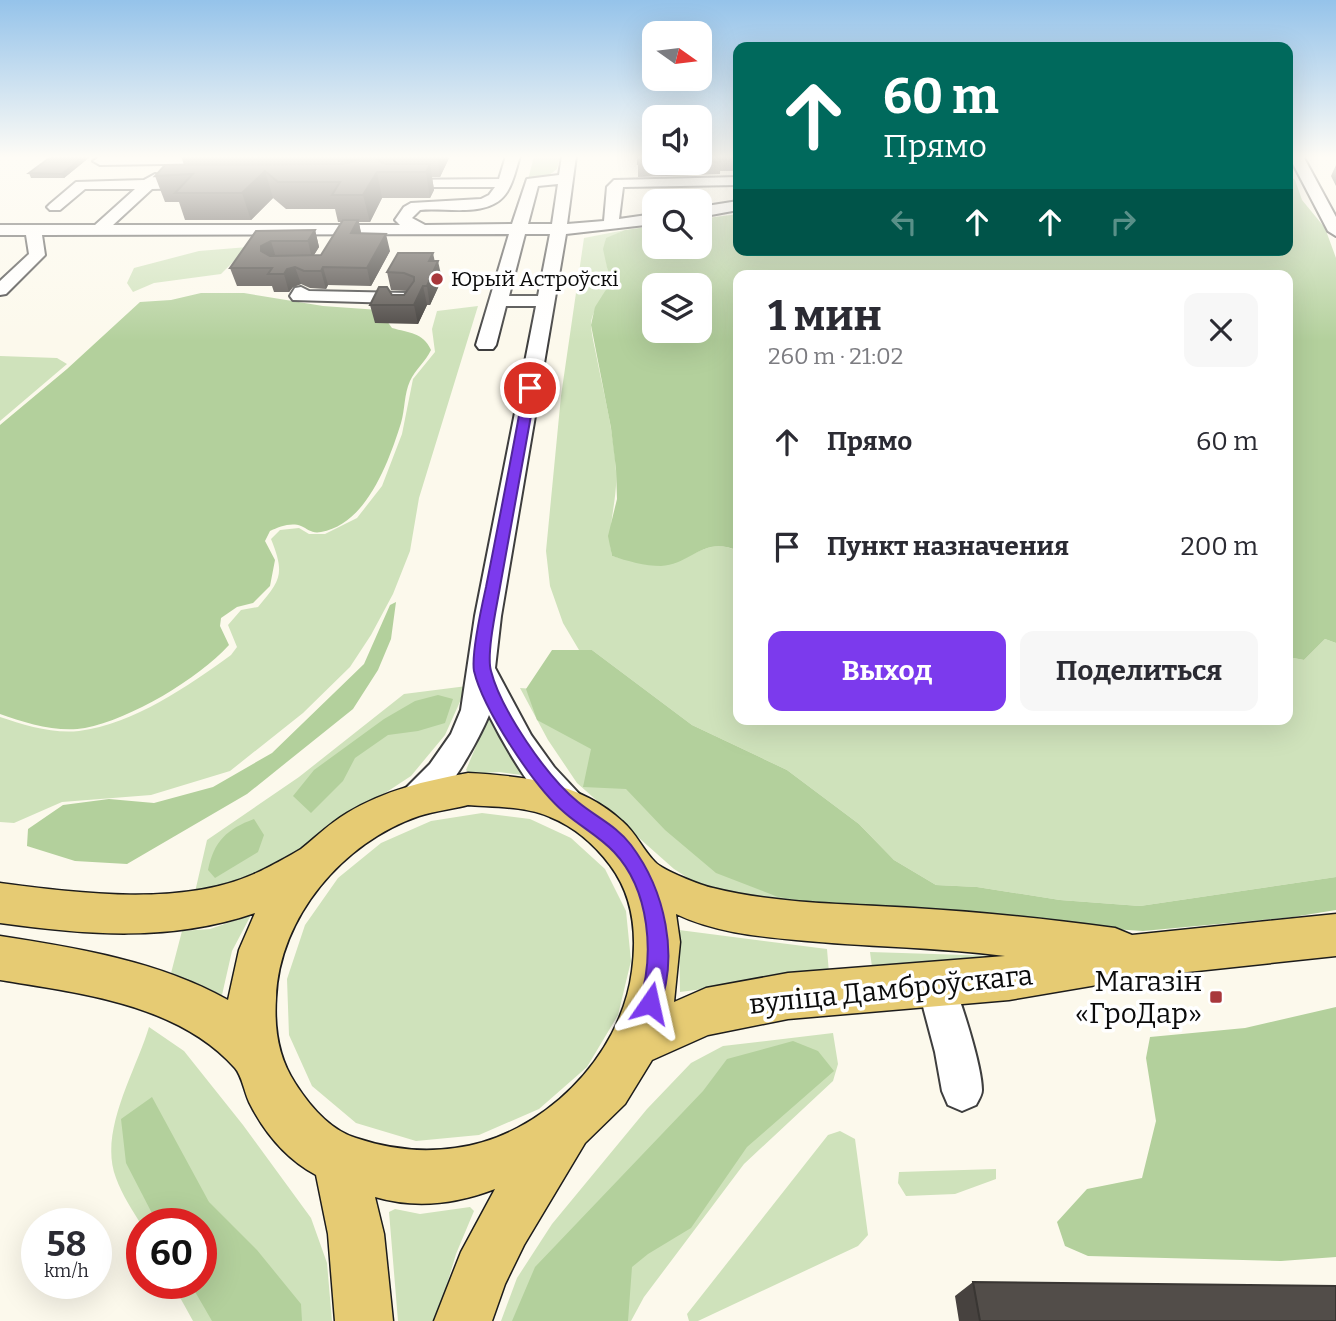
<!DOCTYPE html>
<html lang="ru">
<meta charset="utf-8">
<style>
body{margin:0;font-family:Bitter,serif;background:#f7f7f7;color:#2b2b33;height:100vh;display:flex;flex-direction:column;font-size:26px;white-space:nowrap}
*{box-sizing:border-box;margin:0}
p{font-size:23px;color:#7c7c81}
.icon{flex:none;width:38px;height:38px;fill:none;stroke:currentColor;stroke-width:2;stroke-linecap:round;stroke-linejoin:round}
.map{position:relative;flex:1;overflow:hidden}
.sheet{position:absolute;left:733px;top:270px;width:560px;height:455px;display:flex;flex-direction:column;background:#fff;border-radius:14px;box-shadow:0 7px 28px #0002}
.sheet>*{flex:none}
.guide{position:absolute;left:733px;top:42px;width:560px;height:214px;border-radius:14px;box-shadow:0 7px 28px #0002;background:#00695c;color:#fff;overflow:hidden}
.needle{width:46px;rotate:104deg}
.buttons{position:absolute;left:642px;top:21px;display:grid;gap:14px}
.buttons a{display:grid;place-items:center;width:70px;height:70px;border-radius:14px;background:#fff;box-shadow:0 7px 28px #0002;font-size:35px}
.speed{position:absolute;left:21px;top:1208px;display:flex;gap:14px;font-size:35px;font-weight:700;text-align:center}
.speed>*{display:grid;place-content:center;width:91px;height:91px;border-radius:50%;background:#fff;box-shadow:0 7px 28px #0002;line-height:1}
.speed small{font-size:18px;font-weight:400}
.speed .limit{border:10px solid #d22;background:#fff;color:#111}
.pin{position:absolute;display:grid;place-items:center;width:60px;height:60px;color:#fff;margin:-30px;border:4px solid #fff;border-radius:50%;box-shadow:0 2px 7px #0007}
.me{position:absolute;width:77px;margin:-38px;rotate:11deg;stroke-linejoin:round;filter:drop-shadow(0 0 5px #0008)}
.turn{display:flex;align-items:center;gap:24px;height:147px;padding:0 35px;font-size:32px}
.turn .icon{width:91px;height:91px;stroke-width:2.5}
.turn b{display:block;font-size:49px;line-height:60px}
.lanes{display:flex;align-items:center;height:66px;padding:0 35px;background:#0003;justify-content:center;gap:35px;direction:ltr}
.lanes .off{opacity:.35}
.round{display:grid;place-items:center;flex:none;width:74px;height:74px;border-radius:14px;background:#f7f7f7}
.head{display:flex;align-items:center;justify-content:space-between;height:119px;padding:0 35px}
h1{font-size:42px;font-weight:700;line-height:52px}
.cta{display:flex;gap:14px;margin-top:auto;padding:14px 35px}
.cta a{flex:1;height:80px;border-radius:14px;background:#7c3aed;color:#fff;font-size:28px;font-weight:700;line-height:80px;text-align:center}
.cta a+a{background:#f7f7f7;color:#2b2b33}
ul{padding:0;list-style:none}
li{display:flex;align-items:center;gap:21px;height:105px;padding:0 35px}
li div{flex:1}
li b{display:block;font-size:26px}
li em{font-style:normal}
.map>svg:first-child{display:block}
</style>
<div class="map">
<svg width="1336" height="1321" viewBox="0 0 1336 1321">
<rect width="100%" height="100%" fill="#fcf9ec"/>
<path fill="#cfe2bb" d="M625 230 606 239C602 255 611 270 607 287 603 301 591 310 591 326 592 338 596 352 598 364 605 399 614 434 616 471 618 501 606 528 612 556 628 561 666 564 682 558 704 550 714 540 738 551V719H1288V657L1304 660 1325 639 1336 643V877L1140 906 1060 900 977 887 936 885 894 860 859 824 787 770 692 725 592 650H579L563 623 550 586 546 551 561 396 584 238Z
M248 247 221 274 154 283 133 292 127 283 134 268 199 251Z
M478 306 419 498 410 551 393 594 371 635 350 667 303 713 230 771 151 795 62 802 14 823 0 822V717C24 725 53 734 79 731 134 724 188 686 231 655L237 647 228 625 241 610 258 607C281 580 285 574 271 539L280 530 299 528 309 534H325L357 518 382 486 402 434 413 379 435 352 432 329 437 311Z
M0 356 57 358 67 364 0 421Z
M467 686 445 735 411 776 277 864 237 885 195 892 207 840 299 777 404 694Z
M520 688 575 692 820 908 711 893 674 869 577 783 548 740Z
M496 715 529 776 499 772 470 774 466 770 488 718Z
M482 813 530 819 571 838 605 869 626 911 631 961 618 1015 587 1067 539 1109 479 1135 416 1141 356 1123 312 1086 289 1035 287 979 305 925 338 878 381 843 431 821Z
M251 915 232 951 222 995 194 982 170 977 182 931 210 929Z
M679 930 827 949 829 973 680 992Z
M870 952 997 956 872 967Z
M149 1027 184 1051 243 1125 311 1218 327 1263 332 1321H193L172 1283H201V1223H142V1226C133 1211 122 1195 116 1178 98 1132 136 1071 149 1027Z
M833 1033 838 1064 833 1081 744 1164 644 1297 631 1321H501L517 1278 552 1224 647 1109 691 1063 723 1046Z
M840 1131 855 1139 868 1235 858 1246 698 1321H689L687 1314 828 1135Z
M996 1169V1179L955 1194 906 1196 898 1183 899 1172Z
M470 1207 474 1211 456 1254 436 1321H398L389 1212 395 1209 420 1214Z"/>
<path fill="#b3d09c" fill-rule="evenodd" d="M534 156H560L557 169 548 176 528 180Z
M1288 174 1295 180 1302 200 1325 228 1336 258V643L1325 639 1304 660 1288 657V275H738V551C703 535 691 565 661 566 645 566 627 561 612 556L608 536 617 499 616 469 611 428 591 325 595 307 607 288 608 272 603 249 606 238 625 230 654 226V247H700V219L738 214V250H1288ZM654 285H700V331H654Z
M201 293H244L323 306 379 310 392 328C409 333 423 332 431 350 426 361 415 370 410 381 404 394 405 410 401 423 389 461 367 524 321 532 312 534 308 529 301 526 291 522 279 527 270 531L265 541 275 560 270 586 253 603 237 607 221 618 220 626 229 645C198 679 131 719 85 728 58 733 25 723 0 714V425L67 369 140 302 171 300Z
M396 602 391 639 378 670 353 709 247 794 127 864 75 861 27 846 28 829 63 805 109 799 154 803 213 787 272 753 364 664 390 605Z
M552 650H592L692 725 787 770 859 824 894 860 936 885 977 887 1060 900 1140 906 1336 877V910L1293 917 1143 931 887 914 778 897 716 873 665 830 626 789 583 787 591 749 537 720 526 689Z
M438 695 453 699 445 723 418 731 388 735 355 758 343 781 311 813 293 796 314 770 384 719 415 701Z
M254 819 264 835 258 852 215 878 208 870C214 841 227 829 254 819Z
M1336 1007V1257L1281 1261 1088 1256 1065 1246 1057 1222 1087 1189 1142 1178 1156 1121 1146 1058 1150 1037 1245 1028Z
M793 1041 818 1051 834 1071 747 1147 691 1228 648 1254 632 1267 628 1321H512L535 1267 703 1091 727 1059Z
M152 1097 209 1202 257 1250 301 1304 302 1321H212L190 1283H201V1223H157L126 1163 121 1119Z"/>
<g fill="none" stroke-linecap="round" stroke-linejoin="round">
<defs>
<path id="minor" d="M219 156 226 160 224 163 100 165 93 161 100 157Z
M506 156H520C516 168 514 181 507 192 490 219 446 207 420 210L412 218 425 225 512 224 527 179 559 175 562 156H576L567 224 604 221 607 187 614 180 738 177V185L623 187 619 219 654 214V224L566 234 501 616 495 668 531 735 554 767 583 798 588 808 583 818C575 820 570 822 562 818 537 804 502 741 489 715 480 737 440 815 412 814 409 814 405 812 402 810L397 801 402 792 430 764 451 734 461 710 475 616 536 306H506L496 345 493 349H479L476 345 509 234 42 235 45 255 6 294 0 295V281L29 254 26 235H0V225H95L135 189H85L60 210H50L47 207 50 204 76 182 144 180 155 174 160 175 161 180H195L202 184 195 188 152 189 113 225H400L395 220 404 207 411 203 481 199 489 195 495 187H394L387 183 389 180 499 179ZM558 184 552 224H528L538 186ZM525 234H550L538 296H509Z
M1289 156H1303L1336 217V236L1328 231Z
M738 201V210L700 217V207Z
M301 287 309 291 407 293 416 298 411 306 405 307 397 303 293 300 290 296 295 288Z
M936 966 949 971C959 995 982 1065 982 1090 982 1095 978 1101 976 1105L962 1111 948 1105 942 1091 935 1052 917 984 923 971Z"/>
<path id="major" d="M468 773C523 776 580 782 622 821 636 833 643 850 655 862 662 870 702 886 713 888 777 904 848 904 914 908 981 912 1048 919 1115 928L1132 935 1336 914V956L1150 976 1009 1000 788 1019 708 1035 652 1060 625 1104 585 1143 524 1245 505 1284 492 1321H434L461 1252 495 1189C456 1204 416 1209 375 1197L384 1234 393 1321H335L328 1234 316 1175C286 1159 264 1132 249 1102 244 1091 242 1076 235 1068 178 1004 80 993 0 980V936C77 948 159 961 228 1000L239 950 255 913C171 942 86 935 0 923V883C77 893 180 907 254 874 264 870 293 854 301 849 316 837 330 823 347 813 385 790 425 781 468 773ZM468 805C495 807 525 806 550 817 575 827 595 845 610 865 634 897 637 934 632 971 621 1057 542 1137 455 1148 420 1153 389 1149 356 1138 330 1130 309 1105 295 1083 278 1057 274 1029 276 998 279 917 343 842 419 816 435 811 452 809 468 805ZM676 914C714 932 754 936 796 940 865 947 936 947 1005 956L788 973 706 988 674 1002 680 942Z"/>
</defs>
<use href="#minor" stroke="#3e3e3e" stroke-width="4"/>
<use href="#major" stroke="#1c1c1c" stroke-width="3"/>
<use href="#minor" fill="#fff" fill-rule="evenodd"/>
<use href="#major" fill="#e6cb73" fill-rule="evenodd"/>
</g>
<path fill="#47423f" d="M52 156H91L64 178H31L29 173Z
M181 156H450L440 177H432L434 190 430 198H382L370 222H359L361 233 390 251 371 286 328 285 326 289 310 288 301 284 293 287 289 292H274L272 286H237L230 268 256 231 315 230 319 247 314 255H321L342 222H338L335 209H286L273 198 251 220H185L179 202H165L155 176 184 165Z
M638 156H738V171H720V174L638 177Z
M1336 165V186L1331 176Z
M434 261 442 279 430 305H427L418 324 375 323 370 305 392 295H404L407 291 391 290 387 272Z
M973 1282 1336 1321H959L955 1296Z"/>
<path fill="#393633" d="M84 156H91L64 178 62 174Z
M343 156H367L348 176Z
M375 156H380L384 172H379Z
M437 156H450L440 177Z
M430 164 434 190 430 198 426 172Z
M265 171 273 198 251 220 242 193Z
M377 172 382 198 370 222 363 195Z
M358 220 362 237 351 233Z
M315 230 319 247 312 258 308 241Z
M386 234 390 251 371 286 367 268Z
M271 241 276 258 261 251V246Z
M433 253 436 267 438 261 442 279 430 305 427 286 429 261Z
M295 267 301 284 293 287 289 292 284 274 287 269Z
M323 267 328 285 326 289 321 271Z
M423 286 427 305 418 324 414 305Z"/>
<path fill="#524d49" stroke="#393633" stroke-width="2" d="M52 156H84L62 174 29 173Z
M361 156H375L376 159 385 164H430L426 172H377L363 195H332L340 182H278L265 171 242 193H175L193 174 155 176 165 165 344 164 358 160Z
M638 156H654V163H688L638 164Z
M700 156H738V158H720V162H700Z
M343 220H358L351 233 386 234 367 268 323 267 321 271H304L295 267 287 269 284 274H268L272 268H230L256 231 315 230 308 241H271L261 246V251L270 256 321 255Z
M398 253H433L429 261H438L427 286H423L414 305H370L379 287H387L392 295H404L414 281V277L404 273 387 272Z
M973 1282 1336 1286V1321H980Z"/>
<linearGradient id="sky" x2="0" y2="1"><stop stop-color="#95c3ea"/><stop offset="0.46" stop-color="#fefcf6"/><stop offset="1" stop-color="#fefcf6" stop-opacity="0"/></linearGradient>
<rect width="1336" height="341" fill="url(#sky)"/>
<path fill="#7c3aed" stroke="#51269a" stroke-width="2" d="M530 385 536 388C524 455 512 521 500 587 497 605 486 654 491 671 501 710 547 777 578 802 596 817 617 826 631 845 665 890 680 957 658 1010L650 1013 642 1010 639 1003C655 956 650 890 614 852 599 836 581 827 565 813 534 787 483 709 474 671 471 653 482 605 486 587 499 521 512 455 524 388Z"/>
<g fill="#a8373b" stroke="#fff" stroke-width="2.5">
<circle cx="437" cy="279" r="7"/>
<rect x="1209" y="990" width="14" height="14" rx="3.5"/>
</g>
<g text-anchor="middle" stroke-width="7" stroke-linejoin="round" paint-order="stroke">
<g font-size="21" fill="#0b0b0b" stroke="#fff" text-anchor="start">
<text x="451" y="286">Юрый Астроўскі</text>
</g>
<g font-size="28" fill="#0b0b0b" stroke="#fff" text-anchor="end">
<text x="1202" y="991">Магазін<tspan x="1202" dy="32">«ГроДар»</tspan></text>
</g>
<g font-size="28" fill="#0b0b0b" stroke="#fff">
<text transform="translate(891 989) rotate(-6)" y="10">вуліца Дамброўскага</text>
</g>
</g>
</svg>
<div class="buttons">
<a><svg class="needle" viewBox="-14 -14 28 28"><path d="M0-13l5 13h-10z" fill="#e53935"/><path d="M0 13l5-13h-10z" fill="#7c7c81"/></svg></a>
<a><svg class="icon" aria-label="sound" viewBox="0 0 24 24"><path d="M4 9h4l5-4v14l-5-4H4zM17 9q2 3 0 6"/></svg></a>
<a><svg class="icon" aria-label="search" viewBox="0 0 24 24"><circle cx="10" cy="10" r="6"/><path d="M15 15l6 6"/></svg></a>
<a><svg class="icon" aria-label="layers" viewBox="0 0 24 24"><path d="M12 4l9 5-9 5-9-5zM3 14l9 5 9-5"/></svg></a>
</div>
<div class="speed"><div>58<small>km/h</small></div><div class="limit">60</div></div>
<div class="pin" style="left:530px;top:388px;background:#d93025"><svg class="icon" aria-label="arrive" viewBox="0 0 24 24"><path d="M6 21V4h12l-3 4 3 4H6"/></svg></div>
<svg class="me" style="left:650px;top:1003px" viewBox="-20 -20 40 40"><path d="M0-17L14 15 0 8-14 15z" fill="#7c3aed" stroke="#fff" stroke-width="4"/></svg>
<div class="guide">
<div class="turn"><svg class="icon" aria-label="ahead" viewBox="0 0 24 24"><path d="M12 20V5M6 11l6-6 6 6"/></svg><div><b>60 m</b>Прямо</div></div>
<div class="lanes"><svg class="icon off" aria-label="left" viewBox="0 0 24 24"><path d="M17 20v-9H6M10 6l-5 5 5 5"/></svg><svg class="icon" aria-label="ahead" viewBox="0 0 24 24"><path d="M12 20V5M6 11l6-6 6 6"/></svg><svg class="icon" aria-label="ahead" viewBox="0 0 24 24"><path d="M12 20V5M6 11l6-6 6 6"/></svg><svg class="icon off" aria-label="right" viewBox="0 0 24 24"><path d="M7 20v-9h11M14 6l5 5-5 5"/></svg></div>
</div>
<section class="sheet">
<div class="head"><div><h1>1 мин</h1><p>260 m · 21:02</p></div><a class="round"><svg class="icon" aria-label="close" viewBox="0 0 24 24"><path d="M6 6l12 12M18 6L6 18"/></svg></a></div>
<ul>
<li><svg class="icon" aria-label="ahead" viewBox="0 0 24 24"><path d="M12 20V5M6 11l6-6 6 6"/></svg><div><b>Прямо</b></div><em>60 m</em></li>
<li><svg class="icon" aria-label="arrive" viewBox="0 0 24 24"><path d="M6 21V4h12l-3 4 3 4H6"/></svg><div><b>Пункт назначения</b></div><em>200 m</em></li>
</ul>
<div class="cta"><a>Выход</a><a>Поделиться</a></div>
</section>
</div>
